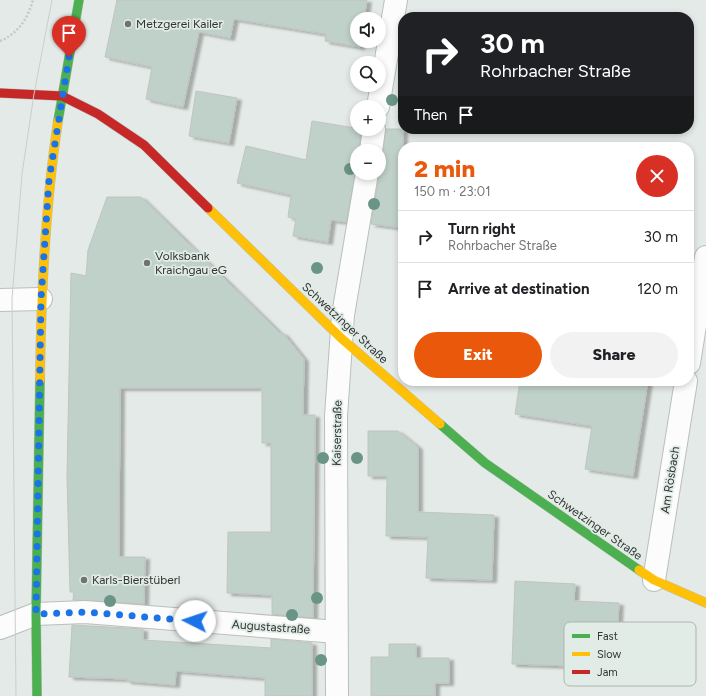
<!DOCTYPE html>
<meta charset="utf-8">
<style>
body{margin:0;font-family:Figtree,sans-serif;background:#f2f2f2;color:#202124;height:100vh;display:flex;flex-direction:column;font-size:15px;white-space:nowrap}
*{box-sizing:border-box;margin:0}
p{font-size:13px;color:#757577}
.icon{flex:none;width:22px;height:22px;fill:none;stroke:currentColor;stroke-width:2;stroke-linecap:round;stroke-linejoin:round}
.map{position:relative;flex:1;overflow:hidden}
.panel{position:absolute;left:398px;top:142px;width:296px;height:244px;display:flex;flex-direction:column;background:#fff;border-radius:16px;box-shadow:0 2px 6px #0003}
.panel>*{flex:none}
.banner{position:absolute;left:398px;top:12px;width:296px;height:122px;border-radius:16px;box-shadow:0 2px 6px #0003;background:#202124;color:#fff;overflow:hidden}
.buttons{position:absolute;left:350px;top:12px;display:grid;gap:8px}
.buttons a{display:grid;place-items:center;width:36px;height:36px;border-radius:50%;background:#fff;box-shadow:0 2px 6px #0003;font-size:20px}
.pin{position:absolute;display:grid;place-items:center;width:34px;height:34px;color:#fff;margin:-41px -17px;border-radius:50% 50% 50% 0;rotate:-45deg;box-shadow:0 0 4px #0007}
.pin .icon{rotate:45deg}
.me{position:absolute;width:44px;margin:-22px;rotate:274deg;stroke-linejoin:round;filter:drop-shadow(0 0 3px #0008)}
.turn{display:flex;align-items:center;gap:14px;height:84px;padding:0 16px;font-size:18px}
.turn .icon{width:52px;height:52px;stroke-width:2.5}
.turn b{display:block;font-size:28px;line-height:34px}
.then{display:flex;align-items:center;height:38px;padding:0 16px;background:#0003;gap:8px;font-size:15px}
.round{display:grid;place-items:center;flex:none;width:42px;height:42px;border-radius:21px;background:#f2f2f2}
.head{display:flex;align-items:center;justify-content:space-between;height:68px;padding:0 16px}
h1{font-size:24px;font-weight:800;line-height:30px;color:#ea580c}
.primary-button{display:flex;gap:8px;margin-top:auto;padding:8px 16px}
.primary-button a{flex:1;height:46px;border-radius:24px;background:#ea580c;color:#fff;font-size:16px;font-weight:800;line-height:46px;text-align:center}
.primary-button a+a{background:#f2f2f2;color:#202124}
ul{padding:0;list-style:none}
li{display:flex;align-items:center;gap:12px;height:52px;padding:0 16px;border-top:1px solid #e0e0e0}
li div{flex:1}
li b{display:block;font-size:15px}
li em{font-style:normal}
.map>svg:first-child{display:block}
</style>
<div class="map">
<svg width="706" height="696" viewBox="0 0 706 696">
<defs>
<filter id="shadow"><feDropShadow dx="4.5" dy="2.5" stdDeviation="1" flood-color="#0004"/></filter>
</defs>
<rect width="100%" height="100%" fill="#e4eae7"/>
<path fill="#bfd1c9" stroke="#c0c4c2" filter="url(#shadow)" d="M117 0H367L364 19H357V41H361L360 47 325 41 326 34 234 19 230 38 199 32 183 107 146 99 152 67 105 57Z
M196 91 237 98 229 143 189 136Z
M312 121 361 129 359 151H357V166L346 222 331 220 328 242 293 236 296 219 288 217 291 195 237 183 246 146 306 160Z
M386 129H403V228L371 224 379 175V160L383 153Z
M107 197H141L280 333H283L304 359 303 415H315L313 618 272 614V595L227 593 228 532H271V443H262V388H120L119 557H145L144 604 73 600 74 592H70L67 476 71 273 86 276 88 250Z
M520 381H648L633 476 585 469 592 426 515 414Z
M368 431H398L418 447V512L494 515 492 580 426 578 428 537 386 536 387 476H368Z
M515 581 575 584 574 601 619 603 616 654 574 655 573 666 512 664Z
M72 625 143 629V640L271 648V639L312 643V696H265V678L176 671 175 685 127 681V679L69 677Z
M389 644H416V658H449V683H435V696H371V657H389Z"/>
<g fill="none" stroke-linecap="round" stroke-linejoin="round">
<defs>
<path id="street" d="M378 107 396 0
M371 151 374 129
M0 300 41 299
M689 363 706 257
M654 580 686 381
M0 628 36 614 85 612 337 632
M337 696 336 416 343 315 367 173"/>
<path id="fast" d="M58 121 79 0
M440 424 485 463 639 570
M37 696 36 614 40 380"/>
<path id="slow" d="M208 208 341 338 440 424
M40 380C41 293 45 207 58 121
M639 570 654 580 706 603"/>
<path id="jam" d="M0 93 62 96 98 114 144 145 208 208"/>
</defs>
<use href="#street" stroke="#babfbc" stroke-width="24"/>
<use href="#fast" stroke="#babfbc" stroke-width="10"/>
<use href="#slow" stroke="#babfbc" stroke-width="10"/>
<use href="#jam" stroke="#babfbc" stroke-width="10"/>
<path stroke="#c6c8c7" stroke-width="2.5" stroke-dasharray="2 2" stroke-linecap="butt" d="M0 41C18 34 28 18 33 0"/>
<use href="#street" stroke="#fbfcfb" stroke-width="22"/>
<use href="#fast" stroke="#4caf50" stroke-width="9"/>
<use href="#slow" stroke="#ffc107" stroke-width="9"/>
<use href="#jam" stroke="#c62828" stroke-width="9"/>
<path stroke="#cccdcd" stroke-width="1" d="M16 696 12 299 22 174 34 94 52 0"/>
</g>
<g fill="#6a9586">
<circle cx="392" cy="100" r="6"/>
<circle cx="350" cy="169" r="6"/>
<circle cx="374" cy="204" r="6"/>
<circle cx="317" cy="268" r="6"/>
<circle cx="323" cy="458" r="6"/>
<circle cx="357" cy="458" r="6"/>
<circle cx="317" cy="598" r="6"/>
<circle cx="110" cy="601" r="6"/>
<circle cx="193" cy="607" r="6"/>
<circle cx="292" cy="615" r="6"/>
<circle cx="321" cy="660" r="6"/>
</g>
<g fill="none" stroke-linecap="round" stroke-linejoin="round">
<path stroke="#1a73e8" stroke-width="7" stroke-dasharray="0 12.6" d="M69 57 49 180 41 299 36 614 85 612 195 621"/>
</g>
<g fill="#6f7471" stroke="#e2ece7" stroke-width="1.5">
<circle cx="128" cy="24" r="4"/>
<circle cx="147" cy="263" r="4"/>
<circle cx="84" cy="580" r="4"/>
</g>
<g text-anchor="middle" stroke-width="3.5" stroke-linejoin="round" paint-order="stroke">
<g font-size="12" fill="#303432" stroke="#e2ece7" text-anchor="start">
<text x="136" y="28">Metzgerei Kailer</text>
<text x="155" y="260">Volksbank<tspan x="155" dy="14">Kraichgau eG</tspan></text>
<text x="92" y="584">Karls-Bierstüberl</text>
</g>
<g font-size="12" fill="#303432" stroke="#e2ece7">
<text transform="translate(345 323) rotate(43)" y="4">Schwetzinger Straße</text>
<text transform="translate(337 433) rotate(-89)" y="4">Kaiserstraße</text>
<text transform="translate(670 480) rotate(-81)" y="4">Am Rösbach</text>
<text transform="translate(595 525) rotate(35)" y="4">Schwetzinger Straße</text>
<text transform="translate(271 627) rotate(4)" y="4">Augustastraße</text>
</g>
</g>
<rect x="564" y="622" width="132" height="64" rx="6" fill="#e2ece7" stroke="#adb5b1" stroke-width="1"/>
<rect x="572" y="634" width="18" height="4" fill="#4caf50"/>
<rect x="572" y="652" width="18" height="4" fill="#ffc107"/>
<rect x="572" y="670" width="18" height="4" fill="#c62828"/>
<g font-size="11" fill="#303432">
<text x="597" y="640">Fast</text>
<text x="597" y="658">Slow</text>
<text x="597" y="676">Jam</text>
</g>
</svg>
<div class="buttons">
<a><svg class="icon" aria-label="sound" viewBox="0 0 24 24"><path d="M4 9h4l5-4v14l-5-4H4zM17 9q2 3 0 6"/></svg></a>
<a><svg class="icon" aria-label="search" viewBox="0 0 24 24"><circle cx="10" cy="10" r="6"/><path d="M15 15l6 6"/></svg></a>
<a>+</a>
<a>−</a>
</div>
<div class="pin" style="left:69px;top:57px;background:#d93025"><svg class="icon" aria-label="arrive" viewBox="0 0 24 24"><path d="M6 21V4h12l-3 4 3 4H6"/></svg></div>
<svg class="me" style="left:195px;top:621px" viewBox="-20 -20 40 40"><circle r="19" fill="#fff"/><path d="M0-13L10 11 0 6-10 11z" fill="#1a73e8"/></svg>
<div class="banner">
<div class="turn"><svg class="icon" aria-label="right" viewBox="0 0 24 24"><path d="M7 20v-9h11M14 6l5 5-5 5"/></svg><div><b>30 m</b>Rohrbacher Straße</div></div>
<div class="then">Then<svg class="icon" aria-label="arrive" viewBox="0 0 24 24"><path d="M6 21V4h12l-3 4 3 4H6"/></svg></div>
</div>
<section class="panel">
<div class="head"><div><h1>2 min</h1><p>150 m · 23:01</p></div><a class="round" style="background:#d93025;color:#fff"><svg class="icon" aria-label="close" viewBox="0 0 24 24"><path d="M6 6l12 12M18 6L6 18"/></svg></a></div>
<ul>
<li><svg class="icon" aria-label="right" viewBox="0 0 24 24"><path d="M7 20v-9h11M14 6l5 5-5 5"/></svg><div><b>Turn right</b><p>Rohrbacher Straße</p></div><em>30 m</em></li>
<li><svg class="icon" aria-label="arrive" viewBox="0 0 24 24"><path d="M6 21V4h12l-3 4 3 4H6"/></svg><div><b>Arrive at destination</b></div><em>120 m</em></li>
</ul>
<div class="primary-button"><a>Exit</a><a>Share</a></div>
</section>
</div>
